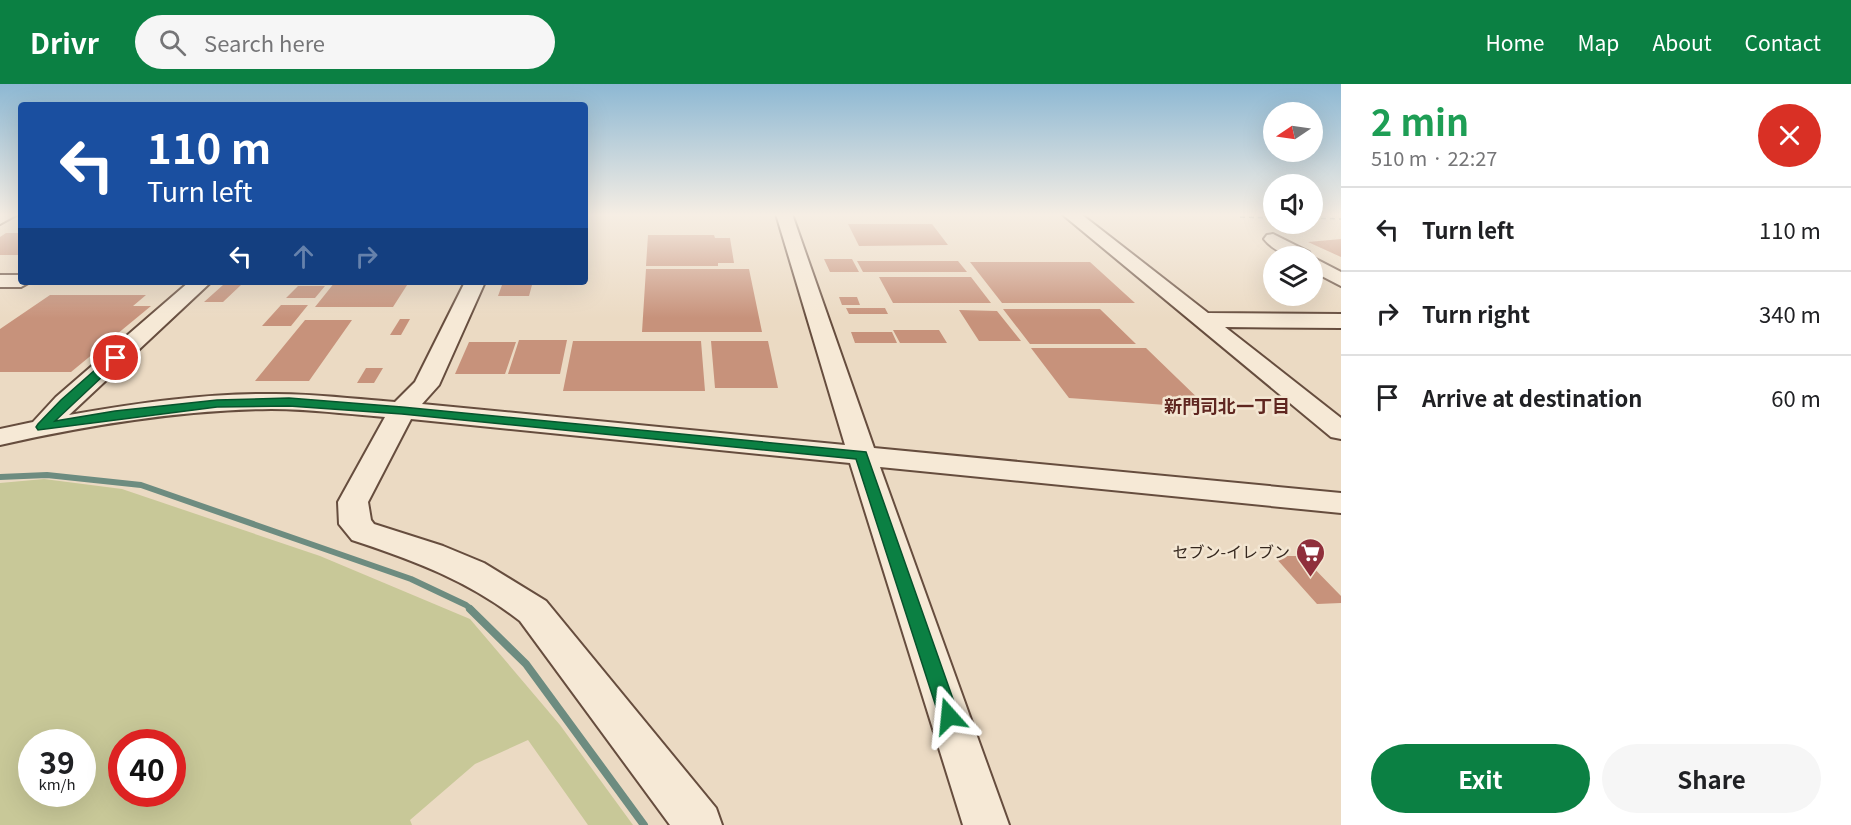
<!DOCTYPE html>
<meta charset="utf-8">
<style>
body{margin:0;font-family:Georgia,"Noto Sans JP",serif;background:#f6f6f6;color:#202124;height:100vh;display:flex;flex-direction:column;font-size:22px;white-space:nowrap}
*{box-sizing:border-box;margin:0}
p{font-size:20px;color:#757577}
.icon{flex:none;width:33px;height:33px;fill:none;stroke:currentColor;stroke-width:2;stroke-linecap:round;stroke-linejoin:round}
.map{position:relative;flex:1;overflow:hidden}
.details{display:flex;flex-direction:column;background:#fff;width:510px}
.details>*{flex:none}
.top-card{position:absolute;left:18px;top:18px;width:570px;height:183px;border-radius:6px;box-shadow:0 6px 24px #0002;background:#1a4fa0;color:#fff;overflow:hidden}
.needle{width:39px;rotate:257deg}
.buttons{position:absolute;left:1263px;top:18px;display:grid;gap:12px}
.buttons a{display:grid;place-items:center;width:60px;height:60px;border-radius:50%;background:#fff;box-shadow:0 6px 24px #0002;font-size:30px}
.speed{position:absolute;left:18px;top:645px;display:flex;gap:12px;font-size:30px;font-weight:700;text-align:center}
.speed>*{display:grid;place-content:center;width:78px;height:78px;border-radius:50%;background:#fff;box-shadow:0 6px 24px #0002;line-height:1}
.speed small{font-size:15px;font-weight:400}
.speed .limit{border:9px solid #d22;background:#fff;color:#111}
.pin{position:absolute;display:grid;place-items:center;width:51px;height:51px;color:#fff;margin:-26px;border:3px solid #fff;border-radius:50%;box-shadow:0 2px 6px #0007}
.me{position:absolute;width:66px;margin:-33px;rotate:342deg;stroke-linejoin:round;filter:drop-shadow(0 0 4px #0008)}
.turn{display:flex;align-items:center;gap:21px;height:126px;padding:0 30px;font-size:27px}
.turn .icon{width:78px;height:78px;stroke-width:2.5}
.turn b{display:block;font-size:42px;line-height:51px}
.lanes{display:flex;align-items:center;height:57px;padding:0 30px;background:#0003;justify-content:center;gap:30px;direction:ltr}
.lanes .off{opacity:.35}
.round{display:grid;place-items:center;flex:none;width:63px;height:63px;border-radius:32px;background:#f6f6f6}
.overview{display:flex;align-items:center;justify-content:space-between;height:102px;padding:0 30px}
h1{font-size:36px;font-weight:700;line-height:45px;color:#1e9e55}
.cta{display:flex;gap:12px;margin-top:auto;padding:12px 30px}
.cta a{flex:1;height:69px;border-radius:36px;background:#0b8043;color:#fff;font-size:24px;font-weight:700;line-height:69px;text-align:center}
.cta a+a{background:#f6f6f6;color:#202124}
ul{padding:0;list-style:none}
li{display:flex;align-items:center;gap:18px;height:84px;padding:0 30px;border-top:2px solid #e0e0e0}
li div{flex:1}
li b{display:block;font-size:22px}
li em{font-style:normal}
header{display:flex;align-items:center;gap:36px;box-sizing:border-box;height:84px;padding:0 30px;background:#0b8043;color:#fff}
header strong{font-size:28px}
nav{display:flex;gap:33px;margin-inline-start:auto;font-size:21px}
.search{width:420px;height:54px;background:#f6f6f6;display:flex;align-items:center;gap:15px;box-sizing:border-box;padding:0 21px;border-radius:33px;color:#757577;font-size:22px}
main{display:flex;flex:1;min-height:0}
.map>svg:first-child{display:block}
</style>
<header>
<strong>Drivr</strong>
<div class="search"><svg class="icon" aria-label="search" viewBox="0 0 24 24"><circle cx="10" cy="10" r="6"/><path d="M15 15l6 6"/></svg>Search here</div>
<nav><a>Home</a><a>Map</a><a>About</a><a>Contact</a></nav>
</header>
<main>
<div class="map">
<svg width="1341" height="741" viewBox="0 0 1341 741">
<rect width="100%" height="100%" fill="#ebdac3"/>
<path fill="#c8c898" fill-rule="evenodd" d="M44 395 122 405 320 472 470 535 560 641 633 741H588L528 656 475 680 410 736 412 741H0V399ZM32 658H82V710H32ZM122 658H172V710H122Z"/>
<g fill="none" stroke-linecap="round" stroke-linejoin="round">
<path stroke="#6d8c80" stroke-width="6" d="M0 393 47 391 141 401 411 495 466 521 472 526"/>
<path stroke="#6d8c80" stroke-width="8" d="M470 525 526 580 644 741"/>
<path stroke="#2e544d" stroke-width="1.5" stroke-dasharray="5 4" stroke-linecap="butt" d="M1240 133 1274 134
M1312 134 1341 135"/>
</g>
<path fill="#c7927b" d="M848 140H932L948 161 859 162Z
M6 149H21V171H0V153Z
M648 151H714L715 154H730L734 179H718V182H646Z
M1341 155V173L1308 158Z
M824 175H852L859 188H830Z
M857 177H958L967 188H863Z
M970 178H1090L1135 219H1002Z
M646 185H749L762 248H642Z
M879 193H971L991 219H893Z
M335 198H409L393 223H315Z
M223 201H241L223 218H204Z
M502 201H532L529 212H498Z
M298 202H325L315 214H286Z
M50 211H146L133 222H151L71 288H0V245Z
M839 213H857L860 221H842Z
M281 221H308L291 242H262Z
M846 224H885L888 230H849Z
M1003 225H1100L1136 260H1030Z
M959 226 997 227 1021 257H979Z
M400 235H410L401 251H390Z
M305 236H352L309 297H255Z
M893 246H939L947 259H900Z
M851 248H892L897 259H855Z
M519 256H567L560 290H508Z
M573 257H701L705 307H563Z
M711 257H768L778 304H715Z
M469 258H516L505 290H455Z
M1031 264H1146L1208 324 1069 314Z
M366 284H383L374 299H357Z
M1274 472H1302L1341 512V519L1317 520Z"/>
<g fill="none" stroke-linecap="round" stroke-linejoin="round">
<defs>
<path id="secondary" d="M0 130H18L0 140Z
M776 130H792L874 364 1341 409V429L880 383 1009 741H963L850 379 411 335 368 418 371 436 374 440 443 462 484 479 546 517 716 724 722 741H670L520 537C469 497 413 476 352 456L339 440 338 418 385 333C347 330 309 325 271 325 179 326 89 341 0 361V345L33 338 56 313 189 198H211L69 331C137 319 206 309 275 310 316 310 355 315 395 318L415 298 465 198H485L439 301 422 320 845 361Z
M1062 130H1081L1208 229 1341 230V244L1225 243 1341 334V355L1331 353Z
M1273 150 1309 168 1311 172C1294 174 1276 170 1264 155L1267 151Z
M1312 173 1341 188V202L1312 187Z
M0 191H21V198H30L21 203H0Z"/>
</defs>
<use href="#secondary" stroke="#664d3e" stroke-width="4"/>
<use href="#secondary" fill="#f6e9d6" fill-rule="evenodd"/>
</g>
<linearGradient id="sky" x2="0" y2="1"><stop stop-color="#8db8d3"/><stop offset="0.56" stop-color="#f6eee4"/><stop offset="1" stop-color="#f6eee4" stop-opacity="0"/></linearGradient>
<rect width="1341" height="234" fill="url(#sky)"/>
<path fill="#0b8043" stroke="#07532c" stroke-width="1.5" d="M116 270 120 271V276L55 337 115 327 217 316 289 314 402 323 866 368 959 632 956 639 949 641 942 639 939 632 856 375 402 330 289 322 217 323 38 346 36 343 38 340 61 316 112 271Z"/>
<defs>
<symbol id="supermarket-pin" viewBox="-11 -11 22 30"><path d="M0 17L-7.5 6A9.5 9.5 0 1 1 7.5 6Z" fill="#8f2f3b" stroke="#f3e6d2"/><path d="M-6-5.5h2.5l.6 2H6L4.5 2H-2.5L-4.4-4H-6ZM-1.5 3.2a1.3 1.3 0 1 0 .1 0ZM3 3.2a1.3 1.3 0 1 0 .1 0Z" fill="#fff"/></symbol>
</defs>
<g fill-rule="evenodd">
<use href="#supermarket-pin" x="1294" y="452" width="33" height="45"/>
</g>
<g text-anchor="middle" stroke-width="5" stroke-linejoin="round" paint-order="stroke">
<g font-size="16" fill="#35271e" stroke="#f3e6d2" text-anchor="end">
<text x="1290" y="474">セブン-イレブン</text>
</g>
<g font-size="18" font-weight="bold" fill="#5f2620" stroke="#f3e6d2">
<text x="1227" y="329">新門司北一丁目</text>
</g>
</g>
</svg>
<div class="buttons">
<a><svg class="needle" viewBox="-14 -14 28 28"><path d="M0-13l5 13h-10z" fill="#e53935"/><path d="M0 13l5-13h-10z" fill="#757577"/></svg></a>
<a><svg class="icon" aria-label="sound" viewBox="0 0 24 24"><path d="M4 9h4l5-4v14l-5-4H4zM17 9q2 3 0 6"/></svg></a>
<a><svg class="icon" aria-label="layers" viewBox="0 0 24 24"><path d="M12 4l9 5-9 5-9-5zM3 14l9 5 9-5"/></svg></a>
</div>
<div class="speed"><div>39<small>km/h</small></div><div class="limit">40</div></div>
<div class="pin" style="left:116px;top:274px;background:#d93025"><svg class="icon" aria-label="arrive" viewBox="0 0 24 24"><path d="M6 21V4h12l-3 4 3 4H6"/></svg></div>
<svg class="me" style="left:949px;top:632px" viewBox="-20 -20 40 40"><path d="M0-17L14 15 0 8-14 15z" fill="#0b8043" stroke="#fff" stroke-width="4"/></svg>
<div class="top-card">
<div class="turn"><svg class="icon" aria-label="left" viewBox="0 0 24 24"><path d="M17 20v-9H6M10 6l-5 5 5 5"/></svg><div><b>110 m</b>Turn left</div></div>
<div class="lanes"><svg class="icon" aria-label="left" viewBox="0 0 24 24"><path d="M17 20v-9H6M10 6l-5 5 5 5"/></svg><svg class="icon off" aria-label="ahead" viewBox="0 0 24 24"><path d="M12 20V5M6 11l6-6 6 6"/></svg><svg class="icon off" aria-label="right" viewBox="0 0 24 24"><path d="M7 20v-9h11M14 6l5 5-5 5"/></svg></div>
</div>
</div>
<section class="details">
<div class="overview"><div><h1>2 min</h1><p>510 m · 22:27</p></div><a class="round" style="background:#d93025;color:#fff"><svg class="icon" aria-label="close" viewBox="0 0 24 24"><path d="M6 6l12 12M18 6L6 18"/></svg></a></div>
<ul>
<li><svg class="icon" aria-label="left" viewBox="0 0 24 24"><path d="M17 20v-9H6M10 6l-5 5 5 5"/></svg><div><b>Turn left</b></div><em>110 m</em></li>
<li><svg class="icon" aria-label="right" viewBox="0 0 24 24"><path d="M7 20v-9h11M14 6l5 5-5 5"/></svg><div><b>Turn right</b></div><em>340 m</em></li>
<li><svg class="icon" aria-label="arrive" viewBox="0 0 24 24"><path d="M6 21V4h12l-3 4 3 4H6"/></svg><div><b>Arrive at destination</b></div><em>60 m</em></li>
</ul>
<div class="cta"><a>Exit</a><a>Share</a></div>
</section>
</main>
